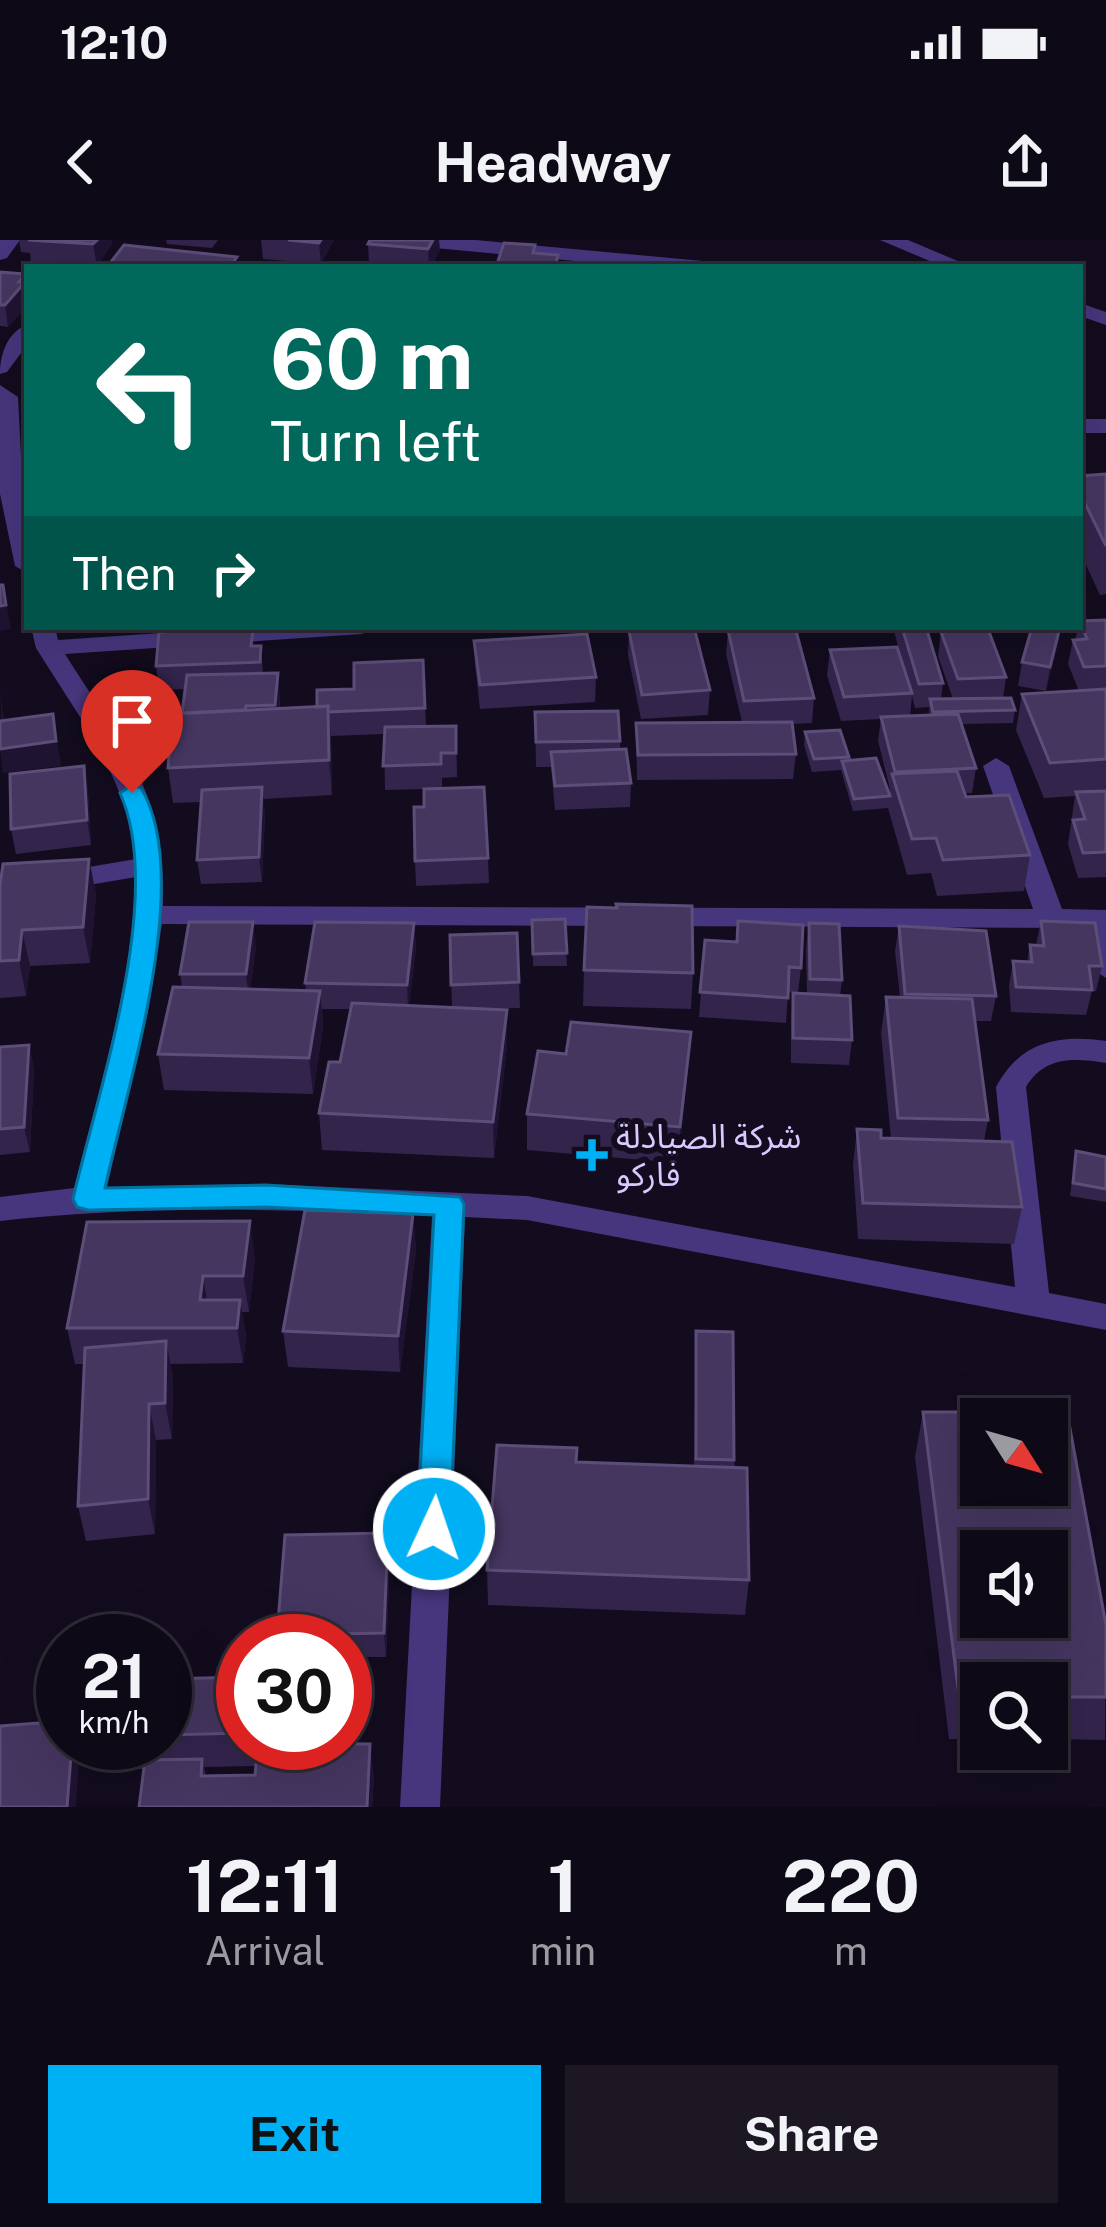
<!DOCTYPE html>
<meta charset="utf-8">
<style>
body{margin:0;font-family:"Public Sans","Noto Sans Arabic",sans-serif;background:#1c1723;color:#f1f3f6;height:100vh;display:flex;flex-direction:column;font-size:45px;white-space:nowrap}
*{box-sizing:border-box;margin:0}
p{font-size:39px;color:#9b9aa1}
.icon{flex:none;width:66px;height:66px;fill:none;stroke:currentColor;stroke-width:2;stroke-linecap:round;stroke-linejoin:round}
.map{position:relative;height:1567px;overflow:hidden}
.sheet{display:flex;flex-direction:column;background:#0e0916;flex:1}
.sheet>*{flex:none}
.top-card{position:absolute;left:24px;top:24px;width:1059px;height:366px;border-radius:0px;box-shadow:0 12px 48px #0002,0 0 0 3px #2e2a35;background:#00695c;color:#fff;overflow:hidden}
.needle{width:78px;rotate:127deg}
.buttons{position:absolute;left:960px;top:1158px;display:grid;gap:24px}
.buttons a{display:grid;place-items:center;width:108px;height:108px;border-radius:0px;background:#0e0916;box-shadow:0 12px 48px #0002,0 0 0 3px #2e2a35;font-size:60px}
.speed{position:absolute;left:36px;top:1374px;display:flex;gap:24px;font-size:60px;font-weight:700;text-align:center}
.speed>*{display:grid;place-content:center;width:156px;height:156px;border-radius:50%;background:#0e0916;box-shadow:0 12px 48px #0002,0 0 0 3px #2e2a35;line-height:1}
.speed small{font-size:30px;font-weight:400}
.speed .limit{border:18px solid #d22;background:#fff;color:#111}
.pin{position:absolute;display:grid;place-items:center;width:102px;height:102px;color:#fff;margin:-123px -51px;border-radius:50% 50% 50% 0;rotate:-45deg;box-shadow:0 0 12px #0007}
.pin .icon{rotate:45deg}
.me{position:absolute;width:132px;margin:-66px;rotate:3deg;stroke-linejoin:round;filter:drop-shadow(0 0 9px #0008)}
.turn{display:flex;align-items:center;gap:42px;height:252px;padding:0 48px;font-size:54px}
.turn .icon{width:156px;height:156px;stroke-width:2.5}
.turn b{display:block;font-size:84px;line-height:102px}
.then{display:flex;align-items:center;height:114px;padding:0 48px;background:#0003;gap:24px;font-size:45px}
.eta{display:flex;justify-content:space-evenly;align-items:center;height:204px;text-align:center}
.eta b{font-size:72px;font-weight:700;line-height:84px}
.cta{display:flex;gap:24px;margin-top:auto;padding:24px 48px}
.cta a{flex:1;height:138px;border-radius:0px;background:#00b0f4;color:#111;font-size:48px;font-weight:700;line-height:138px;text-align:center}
.cta a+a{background:#1c1723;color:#f1f3f6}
.status{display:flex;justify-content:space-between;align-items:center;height:84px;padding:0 60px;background:#0e0916;direction:ltr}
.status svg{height:33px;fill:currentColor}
header{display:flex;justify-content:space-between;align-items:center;height:156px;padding:0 48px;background:#0e0916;font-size:54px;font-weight:700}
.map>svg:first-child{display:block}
</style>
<div class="status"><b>12:10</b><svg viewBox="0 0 49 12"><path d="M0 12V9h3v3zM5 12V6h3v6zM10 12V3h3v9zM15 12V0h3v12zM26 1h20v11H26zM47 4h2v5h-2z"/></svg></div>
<header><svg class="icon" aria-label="back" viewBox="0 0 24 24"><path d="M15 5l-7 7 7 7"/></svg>Headway<svg class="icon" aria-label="share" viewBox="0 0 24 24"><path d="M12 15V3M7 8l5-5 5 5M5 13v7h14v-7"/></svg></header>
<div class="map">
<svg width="1106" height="1567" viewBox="0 0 1106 1567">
<rect width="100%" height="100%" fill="#120c1e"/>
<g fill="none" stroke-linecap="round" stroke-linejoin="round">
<path fill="#46367d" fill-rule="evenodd" d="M0 0H20L7 18 0 20Z
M403 0H476L703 21 713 27H639L413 6Z
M880 0H908L972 27H944Z
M1080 63 1106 72V85L1080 76Z
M27 85V105L7 132 0 134C0 115 7 92 27 85Z
M0 145 18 157 27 333 15 326 0 254Z
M1080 179H1106V193H1080Z
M31 387H55L58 400 251 387H374L362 394 65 414C123 506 166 551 163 666L1033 669 983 526 996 518 1009 526 1062 669 1106 670V738L1091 728 1080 688 162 684 148 772 107 947 266 944 527 956 1015 1047 996 847C1020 802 1057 794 1106 801V823C1073 818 1045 816 1026 847L1049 1053 1106 1064V1090L527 980 465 977 440 1567H400L432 976C287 969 144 965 0 981V957L74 948C100 846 132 742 136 637L0 660V642L136 619C127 537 78 476 36 408Z"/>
</g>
<path fill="#33244c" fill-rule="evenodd" d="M19 0H112V4L97 26 31 22 30 13 21 12Z
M166 0H218L212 8 167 4Z
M261 0H334L321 24 263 19Z
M368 4 440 10 431 27H387L369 25Z
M0 32 27 47V66L8 87 0 86Z
M1106 234V354L1100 355 1080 312V236Z
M1106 380V637L1078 638 1068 604 1075 556 1044 558 1016 490 1022 454 1079 451 1068 424 1073 400H1075L1080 381Z
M893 387H926L943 443 941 459H953L938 416 941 392 1006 437 1003 458 1015 470 1013 483 962 484 976 528 972 553H964L966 557 1030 615 1024 651 937 656 931 633 907 635 888 568 853 571 841 530 812 532 804 505 805 492 849 517V520L890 555V549L878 501 881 479 841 481 827 435 830 410 904 429ZM912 456 915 468 929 467V475L910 476Z
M1061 387 1046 451 1018 446 1022 422Z
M728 390 814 458 812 483 792 484 796 514 793 539 637 540 636 483 742 482 726 414Z
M629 391 710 450 708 475 641 479 628 415Z
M474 401 596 437 595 462 480 469 475 425Z
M254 406H261L263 433 280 457V469L317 467 354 449 423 420 426 486H456L457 537 442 538V548L488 618 489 643 416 646 415 621 424 567V549L385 550 384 494 331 496 332 555 263 559 265 572 262 642 201 644 197 620 201 562 173 563 168 528 182 473 185 449 159 450 156 426Z
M535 472 620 501V510L631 543 630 567 555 570 551 527H536Z
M84 526 88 551 91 605 16 614 11 589Z
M89 619 96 655 90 723 30 726 26 756 0 758V645Z
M565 679 567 726H533L532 680Z
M1041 681 1102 726 1096 751H1092L1086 775 1011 772 1009 746 1013 721 1027 722 1030 705H1036Z
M414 683 416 708 409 765 452 767 450 695 519 742 520 768 483 769 507 770V806L494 918 322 910 319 873 340 822 350 769H322L323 787 313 854 164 850 158 814 182 747 180 734 256 707 250 749 306 750 305 743Z
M809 683 842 740 840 756 852 800 849 825 791 823V778L793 753 807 754 806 708Z
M899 686 996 756 991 781H975L988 880 984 901 1022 967 1014 1004 858 999 853 925 857 889 881 898 891 899 881 793 886 757H900L895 711Z
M705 700 801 728 798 753 788 752 786 783 699 777Z
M584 730 693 733 691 769 583 766Z
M29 805 34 830 30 912 0 915V807Z
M688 828 678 923 527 910V874Z
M1076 911 1106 917V962L1070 956Z
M413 974 416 1010 400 1132 288 1127 283 1091Z
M255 1017 249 1072H242L246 1096 243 1123 170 1124 173 1136 172 1199 156 1200 155 1294 86 1301 78 1266 84 1124H75L67 1088Z
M696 1091 734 1220 749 1340 745 1375 488 1365 487 1330 577 1222 694 1226Z
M923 1172 1106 1385 1105 1500 1047 1499V1443H981V1499H949L915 1217Z
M390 1317 386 1417H345V1401H278L277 1395Z
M243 1437V1503H341L374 1537 372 1567H139L144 1529H113L106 1503H165V1439ZM256 1526 255 1535 206 1536 204 1527Z"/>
<path fill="#1f1332" d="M97 0H112V4L97 26 93 4Z
M321 0H334L321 24 319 3Z
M433 0H439L440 10 431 27H429L428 9Z
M25 34 27 66 8 87 5 65Z
M3 345 11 389 0 391V366Z
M1061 387 1059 401 1046 451 1050 427Z
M278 433 280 457 278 490 275 465Z
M0 451 6 492 0 493 1 468Z
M328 466 331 501 332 555 329 520Z
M53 474 61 526 3 533 0 509Z
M84 526 88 551 91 605 87 580Z
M262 547 265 572 262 642 259 617Z
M89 619 96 655 90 723 83 687Z
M253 682 256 707 249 759 246 734Z
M414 683 416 708 408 770 407 745Z
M22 690 30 726 26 756 19 720Z
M320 751 323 787 313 854 309 818Z
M507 770V806L494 918 493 882Z
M691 792 688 828 678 923 680 887Z
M29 805 34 830 30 912 24 887Z
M413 974 416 1010 400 1132 398 1096Z
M250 981 255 1017 249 1072 243 1036Z
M203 1036 209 1072 200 1060Z
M240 1060 246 1096 243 1123 237 1088Z
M166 1101 173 1136 172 1199 165 1163Z
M149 1164 156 1200 155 1294 148 1259Z
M388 1293 390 1317 386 1417 384 1393Z
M72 1503H80L76 1567H67Z
M370 1504 374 1537 372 1567H367Z"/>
<path fill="#453660" stroke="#5c4d79" stroke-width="3" fill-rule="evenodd" d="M28 0H97L93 4Z
M288 0H321L319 3Z
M370 0H433L428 9 368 4Z
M504 3 535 5 533 13 558 15 555 27H496Z
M124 5 237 17 230 27H107Z
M0 32 25 34 19 42H25L5 65H0Z
M1106 234V306L1080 253V236Z
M0 345H3L6 365 0 366Z
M1106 380V426L1084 427 1073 400 1087 399 1080 381Z
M694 387 710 450 642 455 629 391Z
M795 387 814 458 744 461 728 390Z
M902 387H926L943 443 919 444Z
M1032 387H1060L1050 427 1022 422Z
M253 389 251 406H261L260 422 156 426 159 392Z
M988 389 1006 437 958 439 941 392Z
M587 394 596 437 480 445 474 401Z
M897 407 912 453 844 457 830 410Z
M423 420 425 468 328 472V466L317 467V450L354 449V423Z
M278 433 275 465 246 466 245 470 182 473 187 435Z
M1106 449V519L1050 523 1022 454Z
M1011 458 1015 470 933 472 930 459Z
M328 466 329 520 168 528 172 474Z
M618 471 620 501 536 502 535 472Z
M53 474 56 501 0 509V481Z
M958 474 976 528 895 532 881 477Z
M792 482 796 514 638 515 636 483Z
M456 486V513H441V524L383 526 385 487Z
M840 490 849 517 814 519 805 492Z
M626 509 631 543 555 546 551 512Z
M876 518 890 556 854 559 842 521Z
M84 526 87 580 11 589 10 534Z
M957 531 966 557 1009 555 1030 615 943 620 936 598 912 599 892 534Z
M262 547 259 617 197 620 202 550Z
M484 547 488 618 415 621 414 567H424V549Z
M1106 551V612L1083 613 1073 580 1085 579 1076 552Z
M89 619 83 687 22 690 19 720 0 721V645L3 624Z
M616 664 692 666 693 733 584 730 587 667 617 668Z
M565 679 567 713 533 714 532 680Z
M738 681 803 685 801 728 789 727 788 758 700 752 705 700 737 702Z
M1041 681 1095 683 1102 726H1089L1092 750 1016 747 1013 721 1032 722 1030 705 1044 706Z
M189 682H253L246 734H180Z
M315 682 414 683 407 745 305 743Z
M809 683 839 684 842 740 810 739Z
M899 686 986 691 996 756 905 754Z
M517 693 519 742 451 745 450 695Z
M173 747 320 751 309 818 158 814Z
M793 753 850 756 852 800 793 798Z
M886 757 972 759 988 880 898 878Z
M352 763 507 770 493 882 319 873 329 822H340Z
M571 782 691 792 680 887 527 874 538 811 566 814Z
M29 805 24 887 0 889V807Z
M857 889 881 890V898L1012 902 1022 967 863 963Z
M1076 911 1106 917V949L1073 943Z
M305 970 413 974 398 1096 283 1091Z
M250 981 243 1036H203L200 1060H240L237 1088H67L87 982Z
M696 1091 733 1092 734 1220 696 1219Z
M166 1101 165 1163 149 1164 148 1259 78 1266 85 1108Z
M923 1172H1067L1106 1385V1457H1047V1443H981V1457L959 1456ZM981 1179H1047V1245H981ZM981 1311H1047V1377H981Z
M497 1205 577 1208 576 1222 747 1228 749 1340 487 1330Z
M388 1293 384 1393 277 1395 285 1295Z
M243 1437V1493L165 1495V1439Z
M63 1481V1503H72L67 1567H0V1486Z
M258 1503 370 1504 367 1567H139L145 1520 202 1519 201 1536 255 1535Z"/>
<path fill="#00b0f4" stroke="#00729f" stroke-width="3" d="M132 545 141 548C195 638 127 847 105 948L266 945 460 957 464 964 450 1289 445 1299 434 1303 422 1299 417 1289 434 975 266 967 88 970 77 967 73 959C98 851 166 655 120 553Z"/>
<path fill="#00b0f4" stroke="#120c1e" stroke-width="4.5" d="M586 897h12v12h12v12h-12v12h-12v-12h-12v-12h12z"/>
<g text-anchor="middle" stroke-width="12" stroke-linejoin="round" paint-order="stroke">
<g font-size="33" fill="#d8c9ff" stroke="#120c1e" text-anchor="start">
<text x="616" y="908">شركة الصيادلة<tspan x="616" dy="38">فاركو</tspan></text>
</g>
</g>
</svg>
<div class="buttons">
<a><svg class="needle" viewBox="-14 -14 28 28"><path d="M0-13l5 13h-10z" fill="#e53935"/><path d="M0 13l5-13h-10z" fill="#9b9aa1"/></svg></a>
<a><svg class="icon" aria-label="sound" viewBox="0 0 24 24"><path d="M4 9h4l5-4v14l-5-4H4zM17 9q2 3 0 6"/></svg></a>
<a><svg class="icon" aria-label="search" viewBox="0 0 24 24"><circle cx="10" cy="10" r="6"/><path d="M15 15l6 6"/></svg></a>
</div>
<div class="speed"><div>21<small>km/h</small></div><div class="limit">30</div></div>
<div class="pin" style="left:132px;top:553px;background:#d93025"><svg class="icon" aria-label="arrive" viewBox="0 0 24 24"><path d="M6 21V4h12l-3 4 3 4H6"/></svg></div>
<svg class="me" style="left:434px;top:1289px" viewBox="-20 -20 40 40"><circle r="17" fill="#00b0f4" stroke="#fff" stroke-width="3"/><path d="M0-11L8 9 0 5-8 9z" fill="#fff"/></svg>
<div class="top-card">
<div class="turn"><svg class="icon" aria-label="left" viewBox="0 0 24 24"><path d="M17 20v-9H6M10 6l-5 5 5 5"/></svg><div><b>60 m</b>Turn left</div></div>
<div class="then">Then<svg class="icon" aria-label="right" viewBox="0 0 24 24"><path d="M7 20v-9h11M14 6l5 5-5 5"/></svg></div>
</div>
</div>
<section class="sheet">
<div class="eta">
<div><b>12:11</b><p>Arrival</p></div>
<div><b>1</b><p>min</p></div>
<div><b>220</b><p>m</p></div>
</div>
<div class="cta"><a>Exit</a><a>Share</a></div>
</section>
